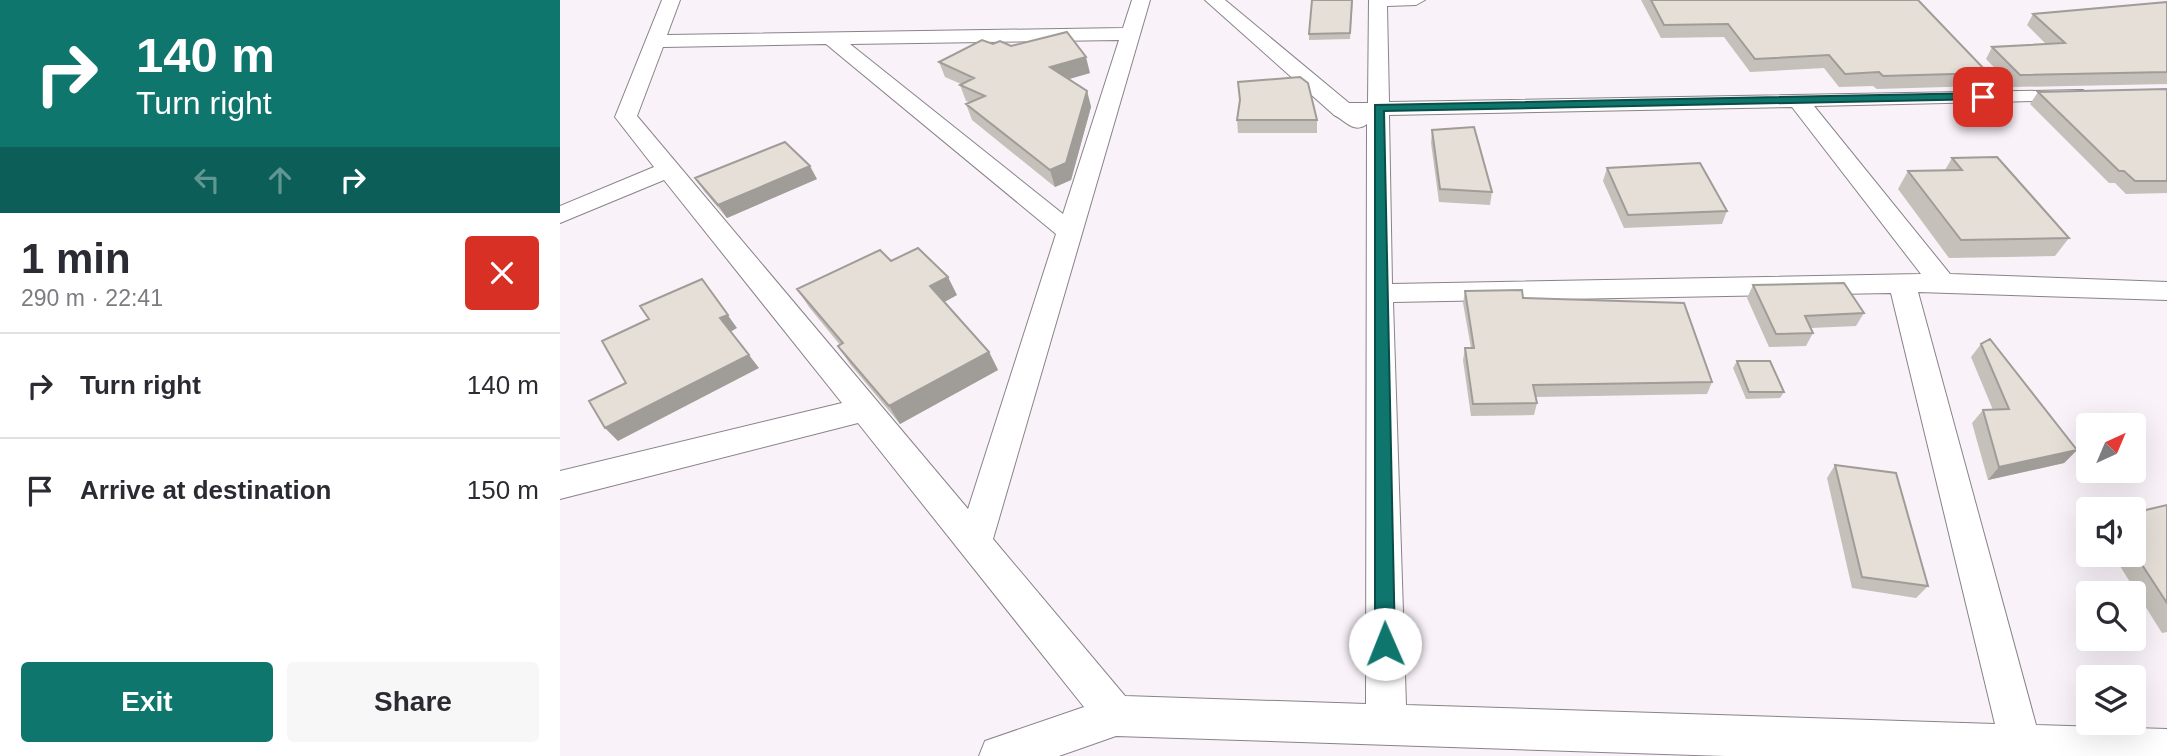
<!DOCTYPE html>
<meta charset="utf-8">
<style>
body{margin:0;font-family:Arial,sans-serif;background:#f7f7f7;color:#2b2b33;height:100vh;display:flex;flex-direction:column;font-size:26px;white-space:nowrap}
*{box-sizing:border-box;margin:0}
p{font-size:23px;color:#7c7c81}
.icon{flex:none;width:38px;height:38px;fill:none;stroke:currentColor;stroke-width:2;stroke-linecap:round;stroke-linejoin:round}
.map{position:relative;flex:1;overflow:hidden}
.panel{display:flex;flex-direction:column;background:#fff;width:560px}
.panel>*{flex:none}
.top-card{background:#0f766e;color:#fff;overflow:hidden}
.needle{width:46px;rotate:44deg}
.controls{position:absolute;left:1516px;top:413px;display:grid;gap:14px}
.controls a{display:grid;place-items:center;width:70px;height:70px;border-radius:7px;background:#fff;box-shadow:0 7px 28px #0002;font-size:35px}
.pin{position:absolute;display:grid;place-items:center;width:60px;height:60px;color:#fff;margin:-30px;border-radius:14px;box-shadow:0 4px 10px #0006}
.me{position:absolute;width:77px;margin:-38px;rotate:359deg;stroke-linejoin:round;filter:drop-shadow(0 0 5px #0008)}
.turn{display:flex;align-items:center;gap:24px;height:147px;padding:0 21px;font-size:32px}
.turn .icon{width:91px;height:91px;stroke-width:2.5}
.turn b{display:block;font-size:49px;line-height:60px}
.lanes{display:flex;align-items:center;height:66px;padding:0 21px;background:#0003;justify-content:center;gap:35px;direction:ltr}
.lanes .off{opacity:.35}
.round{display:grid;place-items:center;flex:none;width:74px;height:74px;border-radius:7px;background:#f7f7f7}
.headline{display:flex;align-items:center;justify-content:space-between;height:119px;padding:0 21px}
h1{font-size:42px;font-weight:700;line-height:52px}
.primary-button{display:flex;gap:14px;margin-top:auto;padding:14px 21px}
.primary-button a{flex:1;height:80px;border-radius:7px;background:#0f766e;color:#fff;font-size:28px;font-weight:700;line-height:80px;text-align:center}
.primary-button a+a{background:#f7f7f7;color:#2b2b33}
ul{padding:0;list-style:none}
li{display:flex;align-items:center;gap:21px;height:105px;padding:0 21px;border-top:2px solid #e1e1e2}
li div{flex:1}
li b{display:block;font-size:26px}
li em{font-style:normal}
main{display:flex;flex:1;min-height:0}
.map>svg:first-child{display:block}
</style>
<main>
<section class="panel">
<div class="top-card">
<div class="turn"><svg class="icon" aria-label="right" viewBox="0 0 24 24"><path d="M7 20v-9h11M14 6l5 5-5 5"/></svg><div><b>140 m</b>Turn right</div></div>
<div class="lanes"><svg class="icon off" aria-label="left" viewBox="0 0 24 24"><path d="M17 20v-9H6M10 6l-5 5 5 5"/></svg><svg class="icon off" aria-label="ahead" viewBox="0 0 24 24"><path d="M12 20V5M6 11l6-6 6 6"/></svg><svg class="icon" aria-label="right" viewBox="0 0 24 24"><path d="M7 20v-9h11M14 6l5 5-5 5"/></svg></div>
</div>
<div class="headline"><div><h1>1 min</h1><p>290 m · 22:41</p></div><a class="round" style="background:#d93025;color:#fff"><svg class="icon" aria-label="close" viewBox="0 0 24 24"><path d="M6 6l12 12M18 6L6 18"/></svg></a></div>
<ul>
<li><svg class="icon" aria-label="right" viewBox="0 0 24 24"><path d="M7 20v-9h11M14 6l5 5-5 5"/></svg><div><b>Turn right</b></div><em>140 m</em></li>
<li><svg class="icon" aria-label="arrive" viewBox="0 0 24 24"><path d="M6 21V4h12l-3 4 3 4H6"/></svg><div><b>Arrive at destination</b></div><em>150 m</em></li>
</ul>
<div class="primary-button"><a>Exit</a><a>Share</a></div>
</section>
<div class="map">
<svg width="1607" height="756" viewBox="0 0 1607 756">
<rect width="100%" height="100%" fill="#f9f2f9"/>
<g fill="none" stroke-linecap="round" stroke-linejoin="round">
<defs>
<path id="street" d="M102 0H120L107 35 563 28 572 0H590L433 539 565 696 806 704 807 124C794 134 786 121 774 115L645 0H665L789 103H808L809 0H865L856 5 827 6 829 102 1523 90 1527 94 1523 98 1516 100 1254 106 1390 274 1607 282V300L1358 292 1476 725 1607 729V756H1165L556 736 499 756H419L425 741 524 707 298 423 0 499V471L282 403 104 180 0 223V206L94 167 55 117ZM559 40 503 214 290 44ZM266 44 496 234 408 509 77 116 103 47ZM1232 107 1361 274 832 284 829 115ZM1331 293 1435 724 846 705 833 302Z"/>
</defs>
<use href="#street" stroke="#898389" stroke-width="2"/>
<use href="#street" fill="#fff" fill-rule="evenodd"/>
</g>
<path fill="#c5c0ba" d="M793 0 790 39 749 40V34Z
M1081 0H1358L1428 73 1420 86 1317 89 1313 86 1279 87 1264 68 1190 72 1164 37 1101 38Z
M1607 2V84L1453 87 1426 59 1432 47 1486 44 1467 25 1473 14Z
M433 44 451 46 530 73 509 79 527 91 531 107 511 180 495 187 412 120 406 104 409 102 406 101 400 85 401 84 385 77 379 62Z
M1607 89V193L1566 194 1555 183H1549L1470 104 1478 92Z
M677 120H757V133H678Z
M872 130 932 192 930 205 879 202 871 143Z
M1392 158 1509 238 1495 256 1389 258 1338 189 1348 171 1385 170Z
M1047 168 1167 211 1162 224 1064 228 1043 181Z
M135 178 257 179 167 218 144 191Z
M1193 285 1304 313 1296 326 1251 328 1253 333 1246 346 1209 347 1187 298Z
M237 289 397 295 384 302 429 352 438 370 340 424 290 364 278 346 280 345 249 307Z
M905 291 963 298 1152 382 1147 394 975 397 977 403 974 415 911 416 903 360 905 348H911L903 303Z
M1421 344 1517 450 1504 463 1428 480 1412 423 1423 410H1433L1411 357Z
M1177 361 1224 392 1220 398 1186 399 1173 368Z
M1275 465 1368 586 1356 598 1292 588 1267 478Z
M1607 505V632L1602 633 1553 555H1573V513Z"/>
<path fill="#a09c97" d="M526 57 530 73 495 83 490 67Z
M527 91 531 107 511 180 495 187 490 170Z
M250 166 257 179 167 218 158 205Z
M388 277 397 295 379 305 370 286Z
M142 279 177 328 170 332 160 318Z
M429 352 438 370 340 424 329 406Z
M189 355 199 368 58 441 45 428Z
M1517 450 1504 463 1428 480 1439 467Z"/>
<path fill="#e5dfd8" stroke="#a09c97" stroke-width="2" d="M752 0H792L790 33 749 34Z
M1091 0H1358L1428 73 1323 76 1319 72 1285 74 1269 55 1195 59 1168 24 1104 25Z
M1607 2V72L1460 75 1432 47 1505 43 1473 14Z
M507 32 526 57 490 67 527 91 506 163 490 170 406 104 425 96 400 85 414 78 379 62 422 40 433 44 440 41 451 46Z
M740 77 748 83 757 120H677L680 100 678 82Z
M1607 89V181H1575L1564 171H1559L1478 92Z
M914 127 932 192 880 189 872 130Z
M225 142 250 166 158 205 135 178Z
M1437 157 1509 238 1401 240 1348 171 1402 170 1392 158Z
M1140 163 1167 211 1068 215 1047 168Z
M358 248 388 277 370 286 429 352 329 406 282 351 278 346 283 343 237 289 320 250 331 261Z
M142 279 168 315 160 318 189 355 45 428 29 401 66 383 42 341 89 319 80 306Z
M1284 283 1304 313 1245 316 1253 333 1216 334 1193 285Z
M962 290 963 298 1124 303 1152 382 973 385 977 403 913 404 905 348H914L905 291Z
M1430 339 1517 450 1439 467 1423 410 1449 409 1421 344Z
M1177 361H1210L1224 392H1189Z
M1275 465 1336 473 1368 586 1302 577Z
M1607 505V603L1573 551V513Z"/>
<path fill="#0f766e" stroke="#0a4d48" stroke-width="2" d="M1423 93 1429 97 1427 99 824 111 835 644 832 650 825 653 818 650 815 644V105Z"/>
</svg>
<div class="controls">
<a><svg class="needle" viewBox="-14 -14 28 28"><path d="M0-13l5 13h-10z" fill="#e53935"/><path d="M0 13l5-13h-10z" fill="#7c7c81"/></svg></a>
<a><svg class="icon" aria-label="sound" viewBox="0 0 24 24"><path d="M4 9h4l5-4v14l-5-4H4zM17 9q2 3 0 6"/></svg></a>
<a><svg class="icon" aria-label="search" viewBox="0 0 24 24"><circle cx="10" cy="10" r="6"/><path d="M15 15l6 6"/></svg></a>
<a><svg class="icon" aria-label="layers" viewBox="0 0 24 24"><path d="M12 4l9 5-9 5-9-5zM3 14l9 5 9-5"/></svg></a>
</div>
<div class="pin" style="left:1423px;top:97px;background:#d93025"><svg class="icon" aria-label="arrive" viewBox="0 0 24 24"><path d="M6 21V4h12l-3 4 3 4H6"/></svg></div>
<svg class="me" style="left:825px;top:644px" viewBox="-20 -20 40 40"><circle r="19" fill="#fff"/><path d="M0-13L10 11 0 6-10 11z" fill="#0f766e"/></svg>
</div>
</main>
